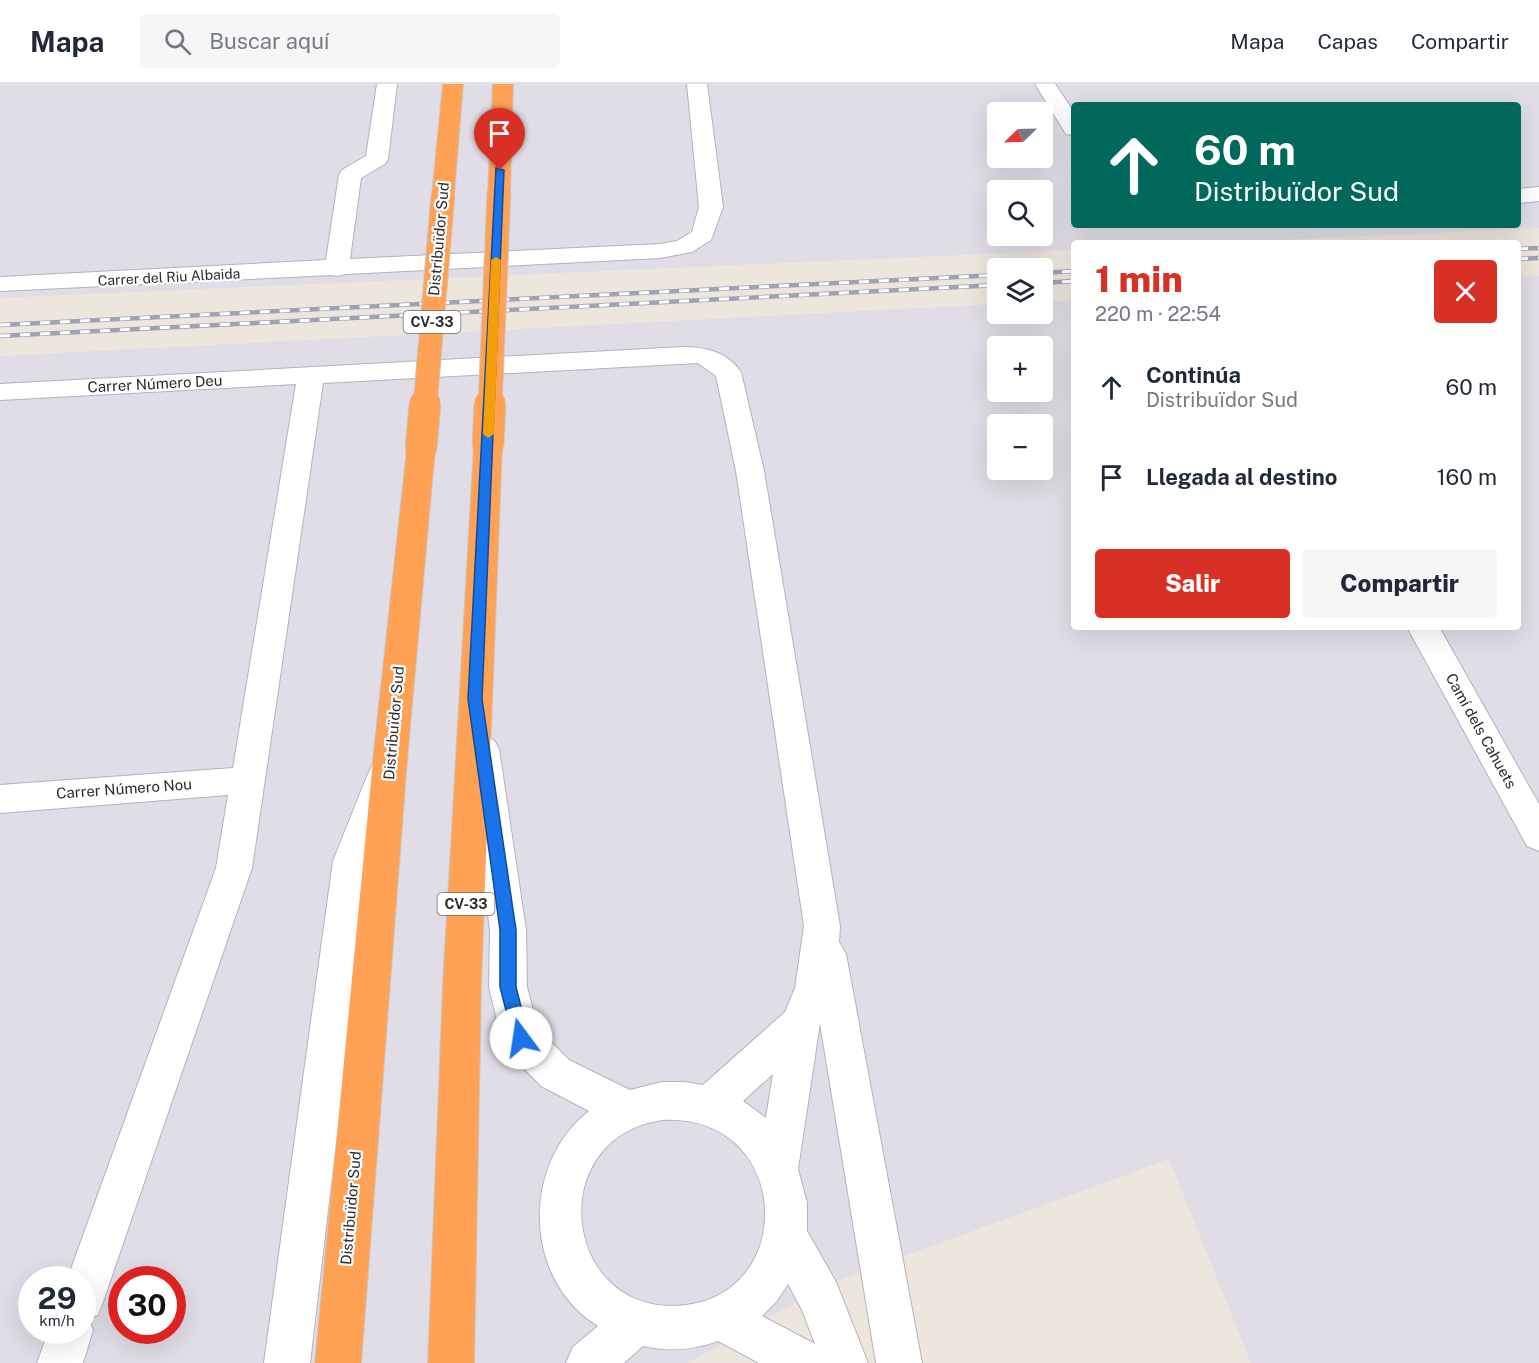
<!DOCTYPE html>
<html lang="es">
<meta charset="utf-8">
<style>
body{margin:0;font-family:"Public Sans",sans-serif;background:#f6f6f7;color:#1f2937;height:100vh;display:flex;flex-direction:column;font-size:22px;white-space:nowrap}
*{box-sizing:border-box;margin:0}
p{font-size:20px;color:#747a83}
.icon{flex:none;width:33px;height:33px;fill:none;stroke:currentColor;stroke-width:2;stroke-linecap:round;stroke-linejoin:round}
.map{position:relative;flex:1;overflow:hidden}
.panel{position:absolute;left:1071px;top:156px;width:450px;height:390px;display:flex;flex-direction:column;background:#fff;border-radius:6px;box-shadow:0 6px 24px #0002}
.panel>*{flex:none}
.hud{position:absolute;left:1071px;top:18px;width:450px;height:126px;border-radius:6px;box-shadow:0 6px 24px #0002;background:#00695c;color:#fff;overflow:hidden}
.needle{width:39px;rotate:247deg}
.buttons{position:absolute;left:987px;top:18px;display:grid;gap:12px}
.buttons a{display:grid;place-items:center;width:66px;height:66px;border-radius:6px;background:#fff;box-shadow:0 6px 24px #0002;font-size:30px}
.speed{position:absolute;left:18px;top:1182px;display:flex;gap:12px;font-size:30px;font-weight:700;text-align:center}
.speed>*{display:grid;place-content:center;width:78px;height:78px;border-radius:50%;background:#fff;box-shadow:0 6px 24px #0002;line-height:1}
.speed small{font-size:15px;font-weight:400}
.speed .limit{border:9px solid #d22;background:#fff;color:#111}
.pin{position:absolute;display:grid;place-items:center;width:51px;height:51px;color:#fff;margin:-62px -26px;border-radius:50% 50% 50% 0;rotate:-45deg;box-shadow:0 0 6px #0007}
.pin .icon{rotate:45deg}
.me{position:absolute;width:66px;margin:-33px;rotate:346deg;stroke-linejoin:round;filter:drop-shadow(0 0 4px #0008)}
.turn{display:flex;align-items:center;gap:21px;height:126px;padding:0 24px;font-size:27px}
.turn .icon{width:78px;height:78px;stroke-width:2.5}
.turn b{display:block;font-size:42px;line-height:51px}
.round{display:grid;place-items:center;flex:none;width:63px;height:63px;border-radius:6px;background:#f6f6f7}
.overview{display:flex;align-items:center;justify-content:space-between;height:102px;padding:0 24px}
h1{font-size:36px;font-weight:800;line-height:45px;color:#d93025}
.action{display:flex;gap:12px;margin-top:auto;padding:12px 24px}
.action a{flex:1;height:69px;border-radius:6px;background:#d93025;color:#fff;font-size:24px;font-weight:800;line-height:69px;text-align:center}
.action a+a{background:#f6f6f7;color:#1f2937}
ul{padding:0;list-style:none}
li{display:flex;align-items:center;gap:18px;height:90px;padding:0 24px}
li div{flex:1}
li b{display:block;font-size:22px}
li em{font-style:normal}
header{display:flex;align-items:center;gap:36px;box-sizing:border-box;height:84px;padding:0 30px;background:#fff;border-bottom:2px solid #e0e1e3}
header strong{font-size:28px}
nav{display:flex;gap:33px;margin-inline-start:auto;font-size:21px}
.search{width:420px;height:54px;background:#f6f6f7;display:flex;align-items:center;gap:15px;box-sizing:border-box;padding:0 21px;border-radius:6px;color:#747a83;font-size:22px}
.map>svg:first-child{display:block}
</style>
<header>
<strong>Mapa</strong>
<div class="search"><svg class="icon" aria-label="search" viewBox="0 0 24 24"><circle cx="10" cy="10" r="6"/><path d="M15 15l6 6"/></svg>Buscar aquí</div>
<nav><a>Mapa</a><a>Capas</a><a>Compartir</a></nav>
</header>
<div class="map">
<svg width="1539" height="1279" viewBox="0 0 1539 1279">
<rect width="100%" height="100%" fill="#ede6dd"/>
<path fill="#e0dde6" fill-rule="evenodd" d="M0 0H1539V144L1217 159H1074V166L0 214ZM1074 21H1518V141H1074ZM998 28H1042V74H998ZM998 106H1042V152H998Z
M1539 192V1279H1251L1169 1075 831 1199 687 1279H0V272L997 220 998 230H1042L1043 218 1074 216V543H1518V193ZM998 262H1042V308H998ZM998 340H1042V386H998ZM32 1196H82V1246H32ZM122 1196H172V1246H122Z"/>
<g fill="none" stroke-linecap="round" stroke-linejoin="round">
<defs>
<path id="minor" d="M377 0H397L388 75 385 80 361 94 350 175 660 160 677 157 692 148 699 123 687 0H707L723 123 711 156 692 168 660 174 346 190 337 192 331 191 0 207V193L326 176 339 91 342 86 366 72Z
M1035 0H1055L1074 28V51L1066 50Z
M1539 103V117L1518 119V105Z
M683 263C706 263 727 268 741 288L764 387 840 842 839 858 846 870 922 1279H876L820 939 798 1085 807 1119V1147L836 1198 868 1279H759L718 1257C693 1266 669 1268 643 1262L624 1279H566L573 1263 598 1242C523 1196 521 1080 589 1027L541 1002 507 967 501 954 489 903 490 846 465 665 470 656 482 652 494 656 499 665 526 846 527 903 538 945 569 976 630 1006 662 998H684L703 1001 785 928 795 904 804 842 736 387 716 292 698 279 323 299 252 784 104 1215 98 1231 88 1234 93 1246 83 1279H37L49 1246H82V1196H67L216 784 228 711 0 729V701L233 684 296 300 0 316V300ZM773 990 766 1034 743 1017ZM662 1036C791 1029 799 1207 686 1221 563 1236 540 1054 662 1036ZM788 1200 802 1226 815 1260 762 1232 776 1218Z
M1407 543H1439L1539 720V767L1527 762Z
M384 678 396 682 401 692 369 777 310 1279H264L333 777 367 692 372 682Z"/>
<path id="highway" d="M443 0H463L454 111 451 116 443 118 435 116 432 111Z
M493 0H513L510 108 507 113 499 115 491 113 488 108Z
M488 352 498 355 502 361 481 901 474 1279H428L443 901 474 361 478 355Z
M421 356 431 359 435 365 407 676 361 1279H315L373 676 407 365 411 359Z"/>
</defs>
<use href="#minor" stroke="#b1b3bf" stroke-width="2"/>
<use href="#highway" stroke="#c8c8c8" stroke-width="2"/>
<use href="#minor" fill="#fff" fill-rule="evenodd"/>
<use href="#highway" fill="#ffa256" fill-rule="evenodd"/>
<defs>
<path id="rail" d="M1518 165 1539 164
M1518 175 1539 174
M1042 189 1074 187
M1042 199 1074 197
M0 241 998 191
M0 252 998 201"/>
</defs>
<use href="#rail" stroke="#9fa2b6" stroke-width="4.5"/>
<use href="#rail" stroke="#fff" stroke-width="3" stroke-dasharray="10" stroke-linecap="butt"/>
<defs>
<path id="highway-bridge-far1" d="M425 322 443 111
M490 322 499 108"/>
<path id="highway-bridge" d="M488 361 490 320
M421 365 425 320"/>
</defs>
<use href="#highway-bridge-far1" stroke="#c8c8c8" stroke-width="25" stroke-linecap="butt"/>
<use href="#highway-bridge" stroke="#c8c8c8" stroke-width="33" stroke-linecap="butt"/>
<use href="#highway-bridge-far1" stroke="#ffa256" stroke-width="23"/>
<use href="#highway-bridge" stroke="#ffa256" stroke-width="31"/>
</g>
<path fill="#1a73e8" stroke="#114b97" stroke-width="1.5" d="M496 84 504 86 482 615 516 846V903L529 954 527 960 521 962 515 960 513 954 500 903V846L468 615Z"/>
<path fill="#f59e0b" d="M496 173 501 176 494 350 488 354 483 350 491 176Z"/>
<g text-anchor="middle" stroke-width="4.5" stroke-linejoin="round" paint-order="stroke">
<g font-size="14" fill="#2b2b2b" stroke="#fff">
<text transform="translate(169 193) rotate(-3)" y="5">Carrer del Riu Albaida</text>
</g>
<g fill="#fff" stroke="#6b6b6b" stroke-width="1.5">
<rect x="403.5" y="227" width="57" height="22" rx="4.5"/>
<rect x="437.5" y="809" width="57" height="22" rx="4.5"/>
</g>
<g font-size="14" font-weight="bold" fill="#2b2b2b">
<text x="432" y="243">CV-33</text>
<text x="466" y="825">CV-33</text>
</g>
<g font-size="15" fill="#2b2b2b" stroke="#fff">
<text transform="translate(439 155) rotate(-85)" y="5">Distribuïdor Sud</text>
<text transform="translate(155 300) rotate(-3)" y="5">Carrer Número Deu</text>
<text transform="translate(394 639) rotate(-85)" y="5">Distribuïdor Sud</text>
<text transform="translate(1481 647) rotate(61)" y="5">Camí dels Cahuets</text>
<text transform="translate(124 705) rotate(-4)" y="5">Carrer Número Nou</text>
<text transform="translate(351 1124) rotate(-85)" y="5">Distribuïdor Sud</text>
</g>
</g>
</svg>
<div class="buttons">
<a><svg class="needle" viewBox="-14 -14 28 28"><path d="M0-13l5 13h-10z" fill="#e53935"/><path d="M0 13l5-13h-10z" fill="#747a83"/></svg></a>
<a><svg class="icon" aria-label="search" viewBox="0 0 24 24"><circle cx="10" cy="10" r="6"/><path d="M15 15l6 6"/></svg></a>
<a><svg class="icon" aria-label="layers" viewBox="0 0 24 24"><path d="M12 4l9 5-9 5-9-5zM3 14l9 5 9-5"/></svg></a>
<a>+</a>
<a>−</a>
</div>
<div class="speed"><div>29<small>km/h</small></div><div class="limit">30</div></div>
<div class="pin" style="left:500px;top:86px;background:#d93025"><svg class="icon" aria-label="arrive" viewBox="0 0 24 24"><path d="M6 21V4h12l-3 4 3 4H6"/></svg></div>
<svg class="me" style="left:521px;top:954px" viewBox="-20 -20 40 40"><circle r="19" fill="#fff"/><path d="M0-13L10 11 0 6-10 11z" fill="#1a73e8"/></svg>
<div class="hud">
<div class="turn"><svg class="icon" aria-label="ahead" viewBox="0 0 24 24"><path d="M12 20V5M6 11l6-6 6 6"/></svg><div><b>60 m</b>Distribuïdor Sud</div></div>
</div>
<section class="panel">
<div class="overview"><div><h1>1 min</h1><p>220 m · 22:54</p></div><a class="round" style="background:#d93025;color:#fff"><svg class="icon" aria-label="close" viewBox="0 0 24 24"><path d="M6 6l12 12M18 6L6 18"/></svg></a></div>
<ul>
<li><svg class="icon" aria-label="ahead" viewBox="0 0 24 24"><path d="M12 20V5M6 11l6-6 6 6"/></svg><div><b>Continúa</b><p>Distribuïdor Sud</p></div><em>60 m</em></li>
<li><svg class="icon" aria-label="arrive" viewBox="0 0 24 24"><path d="M6 21V4h12l-3 4 3 4H6"/></svg><div><b>Llegada al destino</b></div><em>160 m</em></li>
</ul>
<div class="action"><a>Salir</a><a>Compartir</a></div>
</section>
</div>
